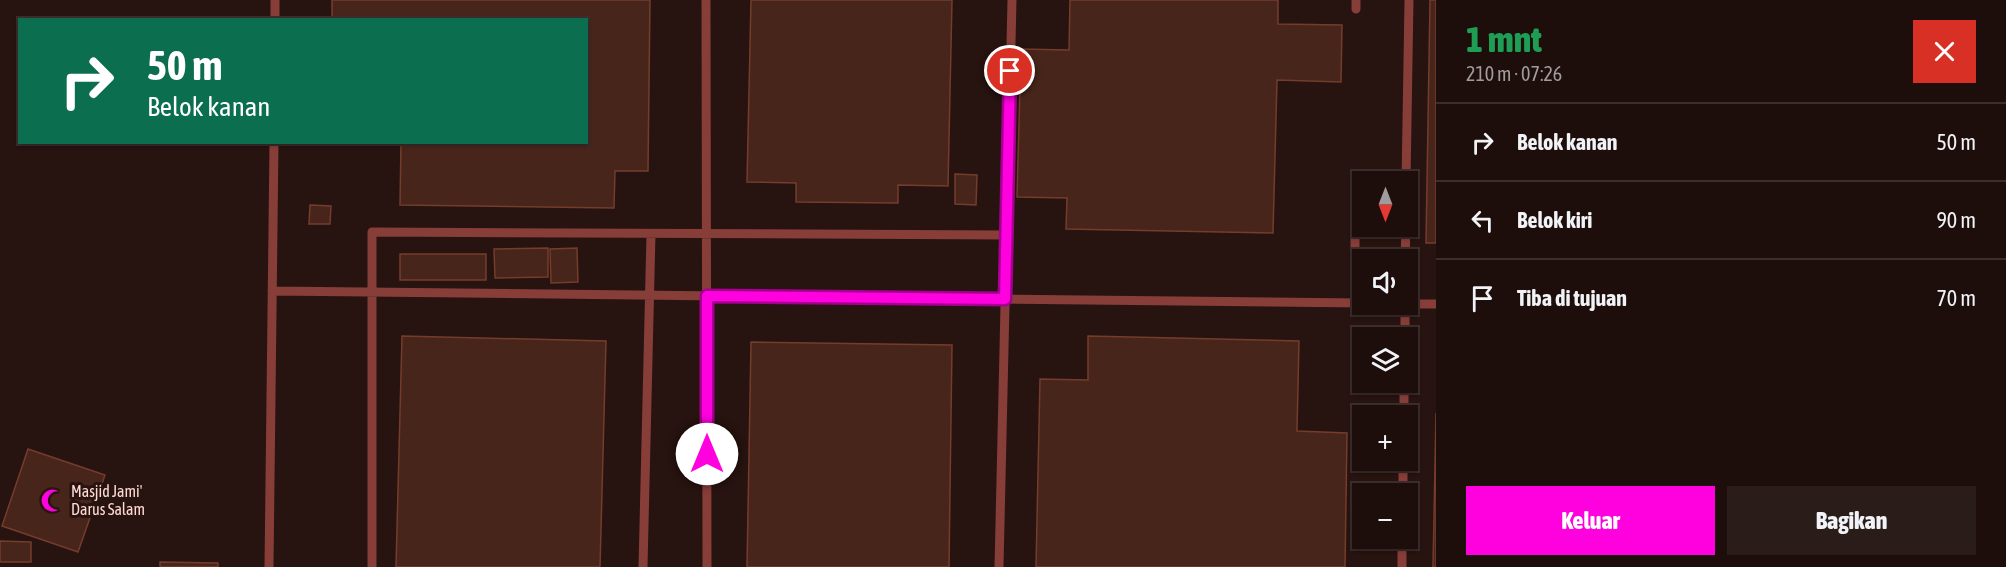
<!DOCTYPE html>
<html lang="id">
<meta charset="utf-8">
<style>
body{margin:0;font-family:"Asap Condensed",sans-serif;background:#2a1c19;color:#f1f3f6;height:100vh;display:flex;flex-direction:column;font-size:22px;white-space:nowrap}
*{box-sizing:border-box;margin:0}
p{font-size:20px;color:#a09c9d}
.icon{flex:none;width:33px;height:33px;fill:none;stroke:currentColor;stroke-width:2;stroke-linecap:round;stroke-linejoin:round}
.map{position:relative;flex:1;overflow:hidden}
.details{display:flex;flex-direction:column;background:#1d0e0b;width:570px}
.details>*{flex:none}
.hud{position:absolute;left:18px;top:18px;width:570px;height:126px;border-radius:0px;box-shadow:0 2px 4px #0004,0 0 0 2px #3b2e2c;background:#0b6e4f;color:#fff;overflow:hidden}
.needle{width:39px;rotate:180deg}
.fabs{position:absolute;left:1352px;top:171px;display:grid;gap:12px}
.fabs a{display:grid;place-items:center;width:66px;height:66px;border-radius:0px;background:#1d0e0b;box-shadow:0 2px 4px #0004,0 0 0 2px #3b2e2c;font-size:30px}
.pin{position:absolute;display:grid;place-items:center;width:51px;height:51px;color:#fff;margin:-26px;border:3px solid #fff;border-radius:50%;box-shadow:0 2px 6px #0007}
.me{position:absolute;width:66px;margin:-33px;rotate:0deg;stroke-linejoin:round;filter:drop-shadow(0 0 4px #0008)}
.turn{display:flex;align-items:center;gap:21px;height:126px;padding:0 30px;font-size:27px}
.turn .icon{width:78px;height:78px;stroke-width:2.5}
.turn b{display:block;font-size:42px;line-height:51px}
.round{display:grid;place-items:center;flex:none;width:63px;height:63px;border-radius:0px;background:#2a1c19}
.summary{display:flex;align-items:center;justify-content:space-between;height:102px;padding:0 30px}
h1{font-size:36px;font-weight:800;line-height:45px;color:#1e9e55}
.action{display:flex;gap:12px;margin-top:auto;padding:12px 30px}
.action a{flex:1;height:69px;border-radius:0px;background:#ff00df;color:#fff;font-size:24px;font-weight:800;line-height:69px;text-align:center}
.action a+a{background:#2a1c19;color:#f1f3f6}
ul{padding:0;list-style:none}
li{display:flex;align-items:center;gap:18px;height:78px;padding:0 30px;border-top:2px solid #3b2e2c}
li div{flex:1}
li b{display:block;font-size:22px}
li em{font-style:normal}
main{display:flex;flex:1;min-height:0}
.map>svg:first-child{display:block}
</style>
<main>
<div class="map">
<svg width="1436" height="567" viewBox="0 0 1436 567">
<rect width="100%" height="100%" fill="#27130f"/>
<path fill="#48251a" stroke="#753c2c" stroke-width="1.5" d="M332 0H650L648 171H615L614 208 400 205 401 142H586V20H332Z
M751 0H952L948 186 898 185V203L796 202V183L747 182Z
M1070 0H1278V24L1342 25 1341 82 1277 80 1273 233 1066 229 1067 198 1017 197 1021 49 1069 50Z
M1430 0H1436V243H1426Z
M955 174 977 175 976 205 955 204Z
M310 205 331 206 330 224H309Z
M548 248V277L495 278 494 249Z
M577 248 578 282 551 283 550 249Z
M400 254H486V280H400Z
M402 336 606 341 600 567H396Z
M1088 336 1299 341 1297 431 1347 433 1345 567H1036L1040 379 1088 380Z
M751 342 952 345 949 567H747Z
M1436 413V567H1433Z
M28 449 105 475 78 552 2 526Z
M0 541 31 542V562H0Z
M160 562 218 563V567H160Z"/>
<g fill="none" stroke-linecap="round" stroke-linejoin="round">
<path stroke="#873d38" stroke-width="9" d="M706 0 707 567
M1356 9V0
M275 20V0
M1406 182 1409 0
M1355 183V303
M1405 260 1406 226
M272 291 1362 303
M1407 304H1436
M1405 338V304
M1404 416V382
M1403 494V460
M269 567 274 142
M372 567V232L1007 235
M643 567 651 234
M999 567 1012 0
M1402 567V538"/>
</g>
<g fill="none" stroke-linecap="round" stroke-linejoin="round">
<defs>
<path id="route" d="M707 454V296L1005 299 1010 71"/>
</defs>
<use href="#route" stroke="#a60091" stroke-width="15"/>
<use href="#route" stroke="#ff00df" stroke-width="10"/>
</g>
<defs>
<symbol id="mosque-bare" viewBox="-9 -9 18 18"><path d="M3.5-4.9A6 6 0 1 0 3.5 4.9A5 5 0 1 1 3.5-4.9Z" fill="#ff00df" stroke="#27130f" stroke-width="2.5" paint-order="stroke"/></symbol>
</defs>
<g fill-rule="evenodd">
<use href="#mosque-bare" x="36" y="484" width="33" height="33"/>
</g>
<g text-anchor="middle" stroke-width="6" stroke-linejoin="round" paint-order="stroke">
<g font-size="16" fill="#ffdad4" stroke="#27130f" text-anchor="start">
<text x="71" y="497">Masjid Jami'<tspan x="71" dy="18">Darus Salam</tspan></text>
</g>
</g>
</svg>
<div class="fabs">
<a><svg class="needle" viewBox="-14 -14 28 28"><path d="M0-13l5 13h-10z" fill="#e53935"/><path d="M0 13l5-13h-10z" fill="#a09c9d"/></svg></a>
<a><svg class="icon" aria-label="sound" viewBox="0 0 24 24"><path d="M4 9h4l5-4v14l-5-4H4zM17 9q2 3 0 6"/></svg></a>
<a><svg class="icon" aria-label="layers" viewBox="0 0 24 24"><path d="M12 4l9 5-9 5-9-5zM3 14l9 5 9-5"/></svg></a>
<a>+</a>
<a>−</a>
</div>
<div class="pin" style="left:1010px;top:71px;background:#d93025"><svg class="icon" aria-label="arrive" viewBox="0 0 24 24"><path d="M6 21V4h12l-3 4 3 4H6"/></svg></div>
<svg class="me" style="left:707px;top:454px" viewBox="-20 -20 40 40"><circle r="19" fill="#fff"/><path d="M0-13L10 11 0 6-10 11z" fill="#ff00df"/></svg>
<div class="hud">
<div class="turn"><svg class="icon" aria-label="right" viewBox="0 0 24 24"><path d="M7 20v-9h11M14 6l5 5-5 5"/></svg><div><b>50 m</b>Belok kanan</div></div>
</div>
</div>
<section class="details">
<div class="summary"><div><h1>1 mnt</h1><p>210 m · 07:26</p></div><a class="round" style="background:#d93025;color:#fff"><svg class="icon" aria-label="close" viewBox="0 0 24 24"><path d="M6 6l12 12M18 6L6 18"/></svg></a></div>
<ul>
<li><svg class="icon" aria-label="right" viewBox="0 0 24 24"><path d="M7 20v-9h11M14 6l5 5-5 5"/></svg><div><b>Belok kanan</b></div><em>50 m</em></li>
<li><svg class="icon" aria-label="left" viewBox="0 0 24 24"><path d="M17 20v-9H6M10 6l-5 5 5 5"/></svg><div><b>Belok kiri</b></div><em>90 m</em></li>
<li><svg class="icon" aria-label="arrive" viewBox="0 0 24 24"><path d="M6 21V4h12l-3 4 3 4H6"/></svg><div><b>Tiba di tujuan</b></div><em>70 m</em></li>
</ul>
<div class="action"><a>Keluar</a><a>Bagikan</a></div>
</section>
</main>
